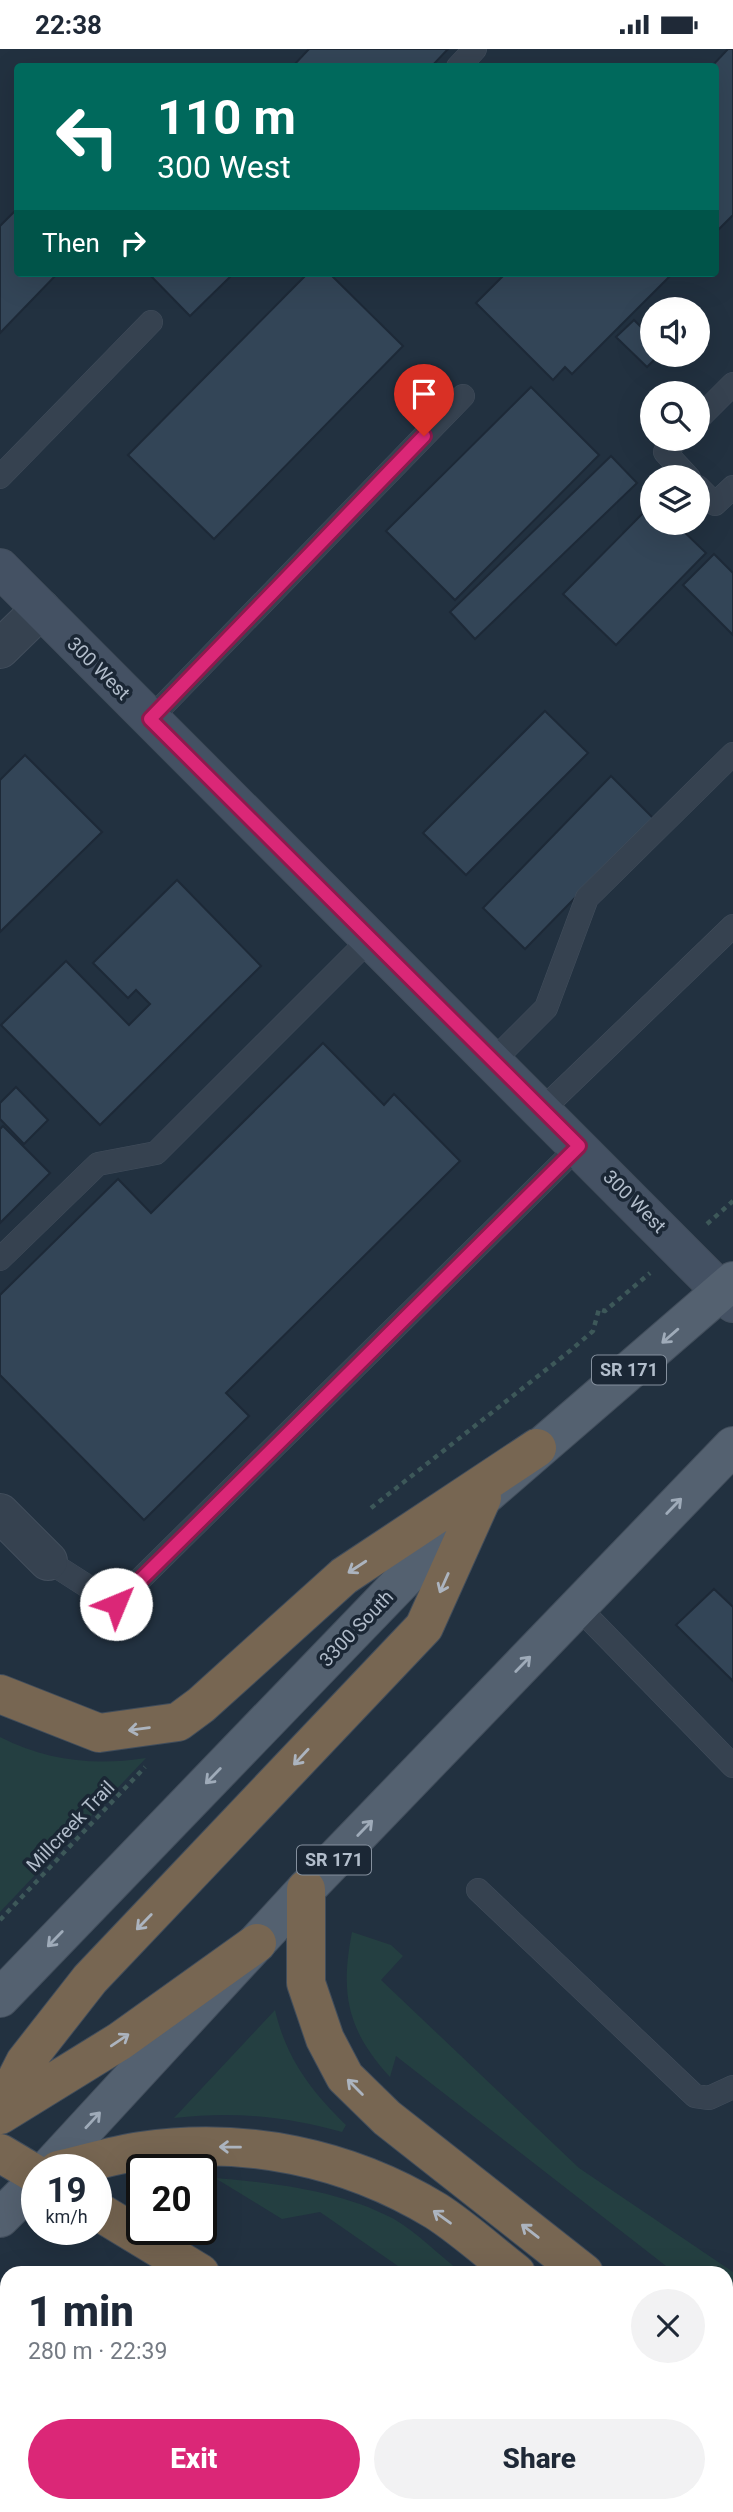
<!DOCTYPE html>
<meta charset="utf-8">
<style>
body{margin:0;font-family:Roboto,sans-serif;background:#f2f2f3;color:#1f2937;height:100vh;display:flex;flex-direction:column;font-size:26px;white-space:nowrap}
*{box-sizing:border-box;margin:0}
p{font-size:23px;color:#747a83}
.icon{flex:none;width:38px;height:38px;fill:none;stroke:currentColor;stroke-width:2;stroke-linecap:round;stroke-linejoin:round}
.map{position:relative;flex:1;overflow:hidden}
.side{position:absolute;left:0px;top:2217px;width:733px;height:247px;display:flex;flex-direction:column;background:#fff;border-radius:21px 21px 0 0;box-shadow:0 7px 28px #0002}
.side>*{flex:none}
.banner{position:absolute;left:14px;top:14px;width:705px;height:214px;border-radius:7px;box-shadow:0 7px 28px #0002;background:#00695c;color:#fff;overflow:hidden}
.controls{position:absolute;left:640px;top:248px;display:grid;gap:14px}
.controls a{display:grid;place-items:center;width:70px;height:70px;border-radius:50%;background:#fff;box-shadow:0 7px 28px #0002;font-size:35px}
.speed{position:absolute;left:21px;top:2105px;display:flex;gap:14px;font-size:35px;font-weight:700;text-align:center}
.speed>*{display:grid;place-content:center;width:91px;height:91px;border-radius:50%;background:#fff;box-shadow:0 7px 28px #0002;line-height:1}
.speed small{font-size:18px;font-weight:400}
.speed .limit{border:4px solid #111;border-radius:10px;background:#fff;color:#111}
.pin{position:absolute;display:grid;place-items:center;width:60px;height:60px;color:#fff;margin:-72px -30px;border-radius:50% 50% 50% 0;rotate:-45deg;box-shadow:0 0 7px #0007}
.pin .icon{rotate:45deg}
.me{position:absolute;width:77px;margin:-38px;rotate:45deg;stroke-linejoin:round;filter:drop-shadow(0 0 5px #0008)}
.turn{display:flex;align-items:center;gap:24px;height:147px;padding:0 28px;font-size:32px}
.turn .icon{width:91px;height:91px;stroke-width:2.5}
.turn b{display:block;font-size:49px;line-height:60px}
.then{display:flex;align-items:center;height:66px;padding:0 28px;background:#0003;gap:14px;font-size:26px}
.round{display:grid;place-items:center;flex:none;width:74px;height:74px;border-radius:37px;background:#f2f2f3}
.overview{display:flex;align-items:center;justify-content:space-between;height:119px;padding:0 28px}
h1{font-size:42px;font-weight:800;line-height:52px}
.primary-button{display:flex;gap:14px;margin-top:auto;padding:14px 28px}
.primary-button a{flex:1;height:80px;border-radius:42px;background:#db2777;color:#fff;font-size:28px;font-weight:800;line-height:80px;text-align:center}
.primary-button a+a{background:#f2f2f3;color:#1f2937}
.status{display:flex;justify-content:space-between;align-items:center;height:49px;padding:0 35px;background:#fff;direction:ltr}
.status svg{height:19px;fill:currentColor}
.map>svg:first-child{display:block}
</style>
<div class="status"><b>22:38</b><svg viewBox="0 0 49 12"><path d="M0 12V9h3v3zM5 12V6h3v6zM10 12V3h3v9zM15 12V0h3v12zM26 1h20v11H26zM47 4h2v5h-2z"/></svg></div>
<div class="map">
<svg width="733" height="2463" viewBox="0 0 733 2463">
<rect width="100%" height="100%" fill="#223140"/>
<path fill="#243f41" d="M0 1688C47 1712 95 1717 146 1709L0 1863Z
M352 1883 391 1896 403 1907 381 1931 579 2119 733 2223V2267L726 2262V2224H675L396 2007 390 2028C347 1981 340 1945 352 1883Z
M275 1961C286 2009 311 2042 346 2076L342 2083C285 2067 233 2062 174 2069Z
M215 2129C275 2134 339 2141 394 2170 418 2184 440 2207 462 2224H408L320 2163 282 2170Z
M0 2353 7 2357V2449L0 2437Z
M12 2457H165L174 2463H17Z"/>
<path fill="#334557" stroke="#1d2937" stroke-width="2" d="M309 0H448L431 18H292Z
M728 0H733V166L716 183V18H711Z
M18 159V224H58L0 284V177Z
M148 224H234L190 267Z
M308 224H329L403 297 214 490 128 406Z
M506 224H673L572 325 565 318 553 331 476 254Z
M634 271 653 290V306H659L647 318 616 288Z
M531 338 599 406 455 551 386 482Z
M611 407 637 434 475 590 450 563Z
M653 454V474H675L706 504 616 596 563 545Z
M714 505 733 524V586L683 536Z
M545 662 588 704 466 826 423 784Z
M25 706 102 783 0 883V731Z
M611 727 653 769 525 900 483 859Z
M177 831 261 917 100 1076 1 976 66 912 129 976 150 955 136 941 128 949 93 914Z
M323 994 384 1056 394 1045 460 1112 226 1344 249 1367 144 1471 0 1326V1246L118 1130 151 1164Z
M16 1038 48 1071 24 1095 0 1070V1054Z
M3 1077 50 1124 0 1174V1080Z
M714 1540 733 1558V1632L676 1576Z"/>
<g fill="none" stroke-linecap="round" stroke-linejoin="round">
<defs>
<path id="lane" d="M458 18 475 0
M698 370 733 335
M678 390 665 403 689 429
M0 428 151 273
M698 438 715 455 733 438
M150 670 463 347
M494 1011 546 959 587 849 733 705
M543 1060 733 877
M0 1210 98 1115 156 1104 372 888
M48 1512 115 1555 579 1097
M578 1558 733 1717
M478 1841 695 2047 709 2049 733 2038"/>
<path id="street" d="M0 600 41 560
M0 1464 48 1512"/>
<path id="secondary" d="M0 519 733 1254"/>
<path id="primary" d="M0 1949 482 1449 733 1232
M47 2121 306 1840 733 1397
M0 2169 37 2132"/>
<path id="highway" d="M0 1645 99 1684 178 1673 201 1656 344 1527 537 1399
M306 1840V1934L325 1990 345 2028 387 2069 584 2224
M0 2062 25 2013 90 1930 424 1578 482 1449
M0 2066 120 1992 257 1894
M0 2104 37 2126
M58 2121C85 2115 113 2106 141 2102 244 2087 347 2108 436 2162 464 2180 490 2204 516 2224
M96 2161 200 2224
M0 2262 7 2266
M726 2334 733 2339
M726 2387 733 2392
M296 2457 304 2463
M549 2457 557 2463"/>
</defs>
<use href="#lane" stroke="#424e5c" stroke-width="24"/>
<use href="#street" stroke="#424e5c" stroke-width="40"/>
<use href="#secondary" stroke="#424e5c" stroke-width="40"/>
<use href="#primary" stroke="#424e5c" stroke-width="40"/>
<use href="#highway" stroke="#414d5b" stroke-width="40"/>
<path stroke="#3d5859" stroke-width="4.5" stroke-dasharray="5 5" stroke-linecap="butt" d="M707 1175 733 1152
M371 1459 571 1301 593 1282 599 1260 605 1262 650 1224
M0 1871 145 1718"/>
<use href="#lane" stroke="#364250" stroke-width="23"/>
<use href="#street" stroke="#364250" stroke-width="38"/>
<use href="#secondary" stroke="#445163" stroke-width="38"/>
<use href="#primary" stroke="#546170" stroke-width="38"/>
<use href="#highway" stroke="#776652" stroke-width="38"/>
</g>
<defs><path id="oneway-shaft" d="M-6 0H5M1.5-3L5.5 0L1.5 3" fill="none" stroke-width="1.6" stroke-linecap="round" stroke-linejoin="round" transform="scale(1.75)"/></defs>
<g stroke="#9fabb9">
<use href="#oneway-shaft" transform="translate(670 1287) rotate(139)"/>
<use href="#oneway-shaft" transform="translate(674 1457) rotate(-46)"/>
<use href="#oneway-shaft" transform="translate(523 1615) rotate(-46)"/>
<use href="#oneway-shaft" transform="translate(213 1727) rotate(134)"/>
<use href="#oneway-shaft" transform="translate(365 1779) rotate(-46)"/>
<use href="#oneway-shaft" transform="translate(55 1890) rotate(134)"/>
<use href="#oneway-shaft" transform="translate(93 2071) rotate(-47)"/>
</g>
<g stroke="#acb4bf">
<use href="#oneway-shaft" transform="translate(357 1518) rotate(147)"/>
<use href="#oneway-shaft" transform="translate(444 1534) rotate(114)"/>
<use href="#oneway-shaft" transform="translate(139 1680) rotate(173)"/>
<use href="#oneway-shaft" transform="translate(301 1708) rotate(133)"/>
<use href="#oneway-shaft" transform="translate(144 1873) rotate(134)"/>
<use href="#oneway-shaft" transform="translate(120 1991) rotate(-34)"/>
<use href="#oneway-shaft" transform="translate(355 2038) rotate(-135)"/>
<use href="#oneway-shaft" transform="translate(230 2098) rotate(-179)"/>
<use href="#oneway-shaft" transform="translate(442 2168) rotate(-144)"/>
<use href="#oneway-shaft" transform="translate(530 2182) rotate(-142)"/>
</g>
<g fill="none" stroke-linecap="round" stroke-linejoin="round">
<defs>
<path id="route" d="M116 1555 579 1097 150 670 424 387"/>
</defs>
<use href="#route" stroke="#8e194d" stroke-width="18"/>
<use href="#route" stroke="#db2777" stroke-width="12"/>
</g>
<g text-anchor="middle" stroke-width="7" stroke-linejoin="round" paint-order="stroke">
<g fill="#1b2735" stroke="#85909e" stroke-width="2">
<rect x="592" y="1306.5" width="74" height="29" rx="5"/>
<rect x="297" y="1796.5" width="74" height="29" rx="5"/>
</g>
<g font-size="18" font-weight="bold" fill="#b2bdcb">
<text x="629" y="1327">SR 171</text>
<text x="334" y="1817">SR 171</text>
</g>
<g font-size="19" fill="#b2bdcb" stroke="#1b2735">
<text transform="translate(99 619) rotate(45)" y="7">300 West</text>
<text transform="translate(635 1152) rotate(45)" y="7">300 West</text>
<text transform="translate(356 1579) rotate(-46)" y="7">3300 South</text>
<text transform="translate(70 1777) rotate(-46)" y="7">Millcreek Trail</text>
</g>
</g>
</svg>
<div class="controls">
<a><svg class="icon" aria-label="sound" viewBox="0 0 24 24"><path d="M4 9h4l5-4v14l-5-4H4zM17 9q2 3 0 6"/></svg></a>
<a><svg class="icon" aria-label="search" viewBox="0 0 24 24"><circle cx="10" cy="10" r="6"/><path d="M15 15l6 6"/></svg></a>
<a><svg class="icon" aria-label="layers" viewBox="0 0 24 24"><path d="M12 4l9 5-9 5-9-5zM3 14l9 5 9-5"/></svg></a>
</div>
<div class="speed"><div>19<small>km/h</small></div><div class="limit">20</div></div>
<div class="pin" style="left:424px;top:387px;background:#d93025"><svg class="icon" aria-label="arrive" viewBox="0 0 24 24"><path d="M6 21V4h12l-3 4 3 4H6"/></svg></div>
<svg class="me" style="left:116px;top:1555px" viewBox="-20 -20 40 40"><circle r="19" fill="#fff"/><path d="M0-13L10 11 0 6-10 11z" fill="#db2777"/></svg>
<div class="banner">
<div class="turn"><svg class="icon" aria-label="left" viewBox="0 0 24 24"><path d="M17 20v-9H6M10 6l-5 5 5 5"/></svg><div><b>110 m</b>300 West</div></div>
<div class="then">Then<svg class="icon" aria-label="right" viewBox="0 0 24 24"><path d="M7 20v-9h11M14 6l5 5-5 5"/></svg></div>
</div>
<section class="side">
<div class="overview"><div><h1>1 min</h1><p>280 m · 22:39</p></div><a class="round"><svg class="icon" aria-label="close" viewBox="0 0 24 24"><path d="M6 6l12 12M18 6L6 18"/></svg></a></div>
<div class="primary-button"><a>Exit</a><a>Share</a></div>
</section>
</div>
